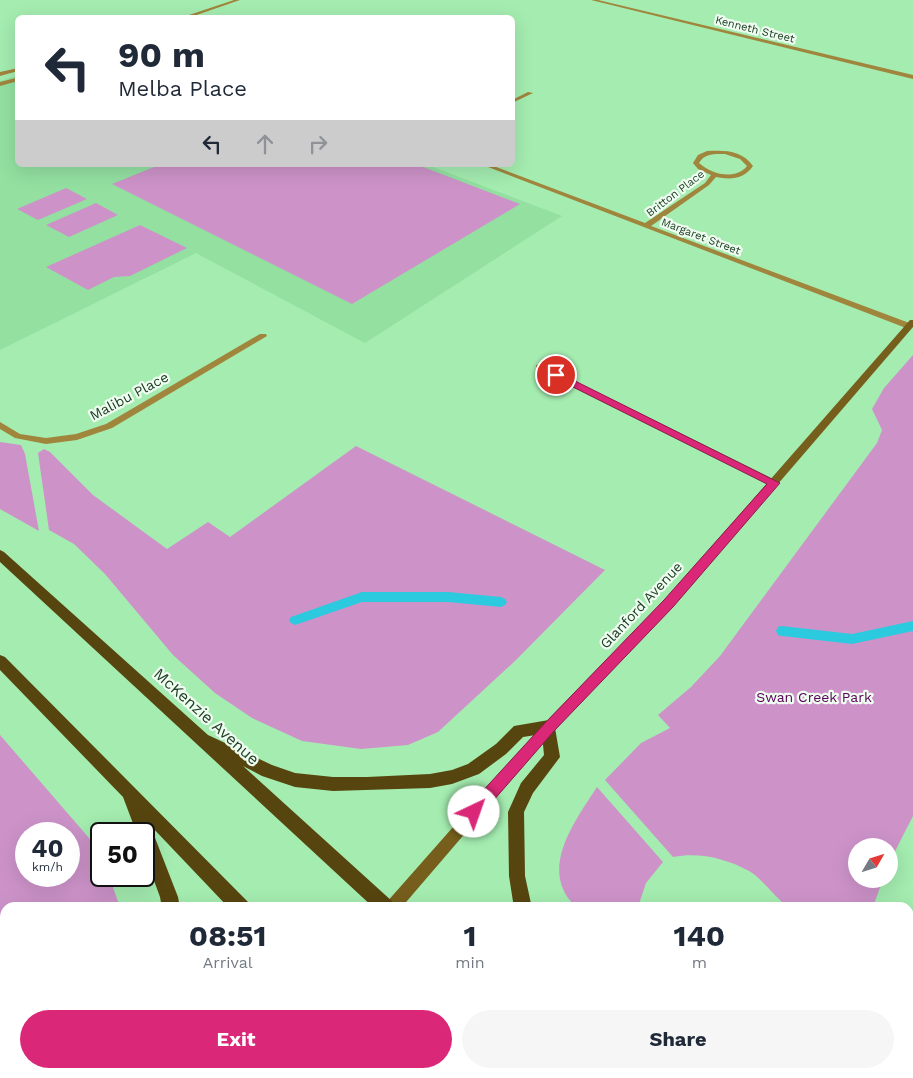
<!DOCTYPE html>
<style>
body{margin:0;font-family:"Work Sans",sans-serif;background:#f6f6f7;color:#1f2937;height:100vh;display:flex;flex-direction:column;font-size:19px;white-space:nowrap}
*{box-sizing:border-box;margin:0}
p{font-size:16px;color:#747a83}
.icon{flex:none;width:28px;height:28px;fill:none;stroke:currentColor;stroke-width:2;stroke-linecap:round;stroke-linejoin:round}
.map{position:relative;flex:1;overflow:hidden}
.details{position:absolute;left:0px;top:902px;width:914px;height:176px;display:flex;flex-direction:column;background:#fff;border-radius:15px 15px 0 0;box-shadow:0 5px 20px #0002}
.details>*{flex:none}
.hud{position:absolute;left:15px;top:15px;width:500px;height:152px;border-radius:8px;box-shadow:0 5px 20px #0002;background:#fff;color:#1f2937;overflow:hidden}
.needle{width:32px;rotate:51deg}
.controls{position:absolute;left:848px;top:838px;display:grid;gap:10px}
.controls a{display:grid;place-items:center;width:50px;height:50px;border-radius:50%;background:#fff;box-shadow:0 5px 20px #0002;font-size:25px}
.speed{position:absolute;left:15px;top:822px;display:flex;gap:10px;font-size:25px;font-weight:700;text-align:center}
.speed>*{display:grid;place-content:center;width:65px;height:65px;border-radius:50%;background:#fff;box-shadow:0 5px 20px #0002;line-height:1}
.speed small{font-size:12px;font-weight:400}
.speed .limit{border:2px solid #111;border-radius:8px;background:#fff;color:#111}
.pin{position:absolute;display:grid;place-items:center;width:42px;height:42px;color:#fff;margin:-21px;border:2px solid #fff;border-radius:50%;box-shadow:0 1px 5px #0007}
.me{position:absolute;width:55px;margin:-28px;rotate:42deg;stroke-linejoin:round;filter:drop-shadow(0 0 4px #0008)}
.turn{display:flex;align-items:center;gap:18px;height:105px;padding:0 20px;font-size:22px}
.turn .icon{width:65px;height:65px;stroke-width:2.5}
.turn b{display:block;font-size:35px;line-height:42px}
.lanes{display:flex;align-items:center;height:48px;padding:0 20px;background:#0003;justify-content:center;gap:25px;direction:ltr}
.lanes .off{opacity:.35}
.eta{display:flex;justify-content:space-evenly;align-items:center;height:85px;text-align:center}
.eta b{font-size:30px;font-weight:700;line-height:35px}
.action{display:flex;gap:10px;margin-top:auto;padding:10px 20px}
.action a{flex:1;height:58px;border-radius:30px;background:#db2777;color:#fff;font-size:20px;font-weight:700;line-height:58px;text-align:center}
.action a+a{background:#f6f6f7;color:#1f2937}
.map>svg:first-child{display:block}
</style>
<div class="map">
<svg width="913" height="1078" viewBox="0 0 913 1078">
<rect width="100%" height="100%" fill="#a4ecb0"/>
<path fill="#93e0a1" d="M17 76 18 165H428L562 216 365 343 196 253 0 350V81Z"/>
<path fill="#cd93c9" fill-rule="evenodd" d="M159 165H418L520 204 352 304 112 184Z
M66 188 87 199 38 220 17 209Z
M96 203 118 215 69 237 46 225Z
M140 225 187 248 130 276 114 277 88 290 46 267Z
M913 355V816L889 863V846H856V879H883L873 907H784L781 901C771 892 761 878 749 871 725 858 699 852 673 857L605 780 641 743 670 728 658 715 691 687 720 656 877 443 882 430 872 409 884 388Z
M0 442 21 445 25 454 39 531 0 509Z
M356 446 605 570 515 661 438 732 408 745 361 749 302 741 252 718 215 693 173 655 105 574 74 544 49 530 38 453 44 449 50 452 93 495 167 549 208 522 230 537Z
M0 735 89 838 101 859V876H109L120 907 5 908V1074H91L88 1078H0ZM26 834H69V876H26Z
M597 787 663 862 646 883 638 907H576C537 871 575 821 597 787Z
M638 1074H761L767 1078H642Z"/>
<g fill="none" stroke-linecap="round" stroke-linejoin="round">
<path fill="#2ccadf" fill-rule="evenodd" d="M362 592H448L501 597 505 599 507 602 505 605 501 607 448 602H362L295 625 291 623 289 620 291 617Z
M913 621V631L852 644 782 636 778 635 776 631 778 627 782 626 852 634Z"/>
<path fill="#a0853c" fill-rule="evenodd" d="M16 78H18V81L0 86V82Z"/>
<path fill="#a0853c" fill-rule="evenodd" d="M234 0H240L188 18H180Z
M591 0H598L913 75V79Z
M18 68V71L0 76V72Z
M528 92 533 93 512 103V100Z
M707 151C725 150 742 150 753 166 744 179 731 180 716 177L709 185 651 226 912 324V328H906L483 165H491L645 223 705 183 711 175 698 169 693 163 698 155ZM725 154 740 159 747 166C735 181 711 174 699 163 705 153 714 154 725 154Z
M260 334H266L267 336 112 428 77 440 46 444 15 438 0 429V422L20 434 46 438 76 434 106 424Z
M536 365H542L777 481 779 483 774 486 771 485 536 369Z
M815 1074H833L835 1078H817Z"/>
<path fill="#765f1c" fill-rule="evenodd" d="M910 320H913V327L672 607 553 731 401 908H384L386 903 545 723 664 601Z
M240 1074H257L255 1078H238Z"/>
<path fill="#57450f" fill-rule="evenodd" d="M0 550 4 552 208 735 272 765 295 773 333 777H367L430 774 452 770 468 764 496 744 514 726 549 720 554 722 560 757 533 793 524 812 525 876 532 908H514L509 876 508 812 521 783 544 755 542 734 523 737 506 754 479 774 452 784 430 788 333 791 295 787 262 776 243 766 393 902 395 908H374L0 562Z
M0 655 5 657 248 902 250 908H229L150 825 178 897 180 908H162L160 897 144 853V834H137L123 797 0 670Z
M145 1074H166L164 1078H143Z
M396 1074H418L420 1078H398Z
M562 1074H585L587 1078H564Z
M586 1074H607L609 1078H588Z"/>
</g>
<path fill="#db2777" stroke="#8e194d" d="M553 373H559L780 483 673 607 554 731 479 817 474 819 468 817 466 812 468 807 545 723 664 600 767 484 553 377Z"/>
<g text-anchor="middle" stroke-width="4.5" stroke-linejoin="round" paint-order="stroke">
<g font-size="11" fill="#213e26" stroke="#effdf1">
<text transform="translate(755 29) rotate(14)" y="4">Kenneth Street</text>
<text transform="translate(675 193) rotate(-37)" y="4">Britton Place</text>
<text transform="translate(701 236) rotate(21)" y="4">Margaret Street</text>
</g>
<g font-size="14" fill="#213e26" stroke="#effdf1">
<text transform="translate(129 396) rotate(-28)" y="5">Malibu Place</text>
<text transform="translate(641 605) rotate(-47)" y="5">Glanford Avenue</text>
</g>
<g font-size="14" fill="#5a0159" stroke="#effdf1">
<text x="814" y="702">Swan Creek Park</text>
</g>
<g font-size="16" fill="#213e26" stroke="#effdf1">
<text transform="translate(207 716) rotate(42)" y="6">McKenzie Avenue</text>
</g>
</g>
</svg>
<div class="controls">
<a><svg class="needle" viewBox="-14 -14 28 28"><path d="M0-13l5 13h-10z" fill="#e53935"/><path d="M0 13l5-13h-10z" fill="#747a83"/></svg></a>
</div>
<div class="speed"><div>40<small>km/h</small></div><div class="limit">50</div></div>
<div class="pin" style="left:556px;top:375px;background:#d93025"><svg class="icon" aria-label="arrive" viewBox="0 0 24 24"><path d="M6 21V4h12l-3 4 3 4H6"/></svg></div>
<svg class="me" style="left:474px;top:812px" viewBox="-20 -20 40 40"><circle r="19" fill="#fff"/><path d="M0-13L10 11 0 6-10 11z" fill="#db2777"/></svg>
<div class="hud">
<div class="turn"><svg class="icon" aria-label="left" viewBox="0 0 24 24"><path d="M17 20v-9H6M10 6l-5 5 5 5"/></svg><div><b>90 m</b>Melba Place</div></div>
<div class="lanes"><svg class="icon" aria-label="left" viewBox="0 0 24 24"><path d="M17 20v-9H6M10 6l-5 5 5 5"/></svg><svg class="icon off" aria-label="ahead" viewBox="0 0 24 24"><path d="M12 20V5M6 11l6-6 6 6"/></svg><svg class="icon off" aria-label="right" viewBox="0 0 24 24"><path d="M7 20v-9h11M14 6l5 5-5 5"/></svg></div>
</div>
<section class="details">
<div class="eta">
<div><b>08:51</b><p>Arrival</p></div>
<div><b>1</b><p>min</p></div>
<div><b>140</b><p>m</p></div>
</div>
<div class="action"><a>Exit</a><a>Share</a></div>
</section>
</div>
